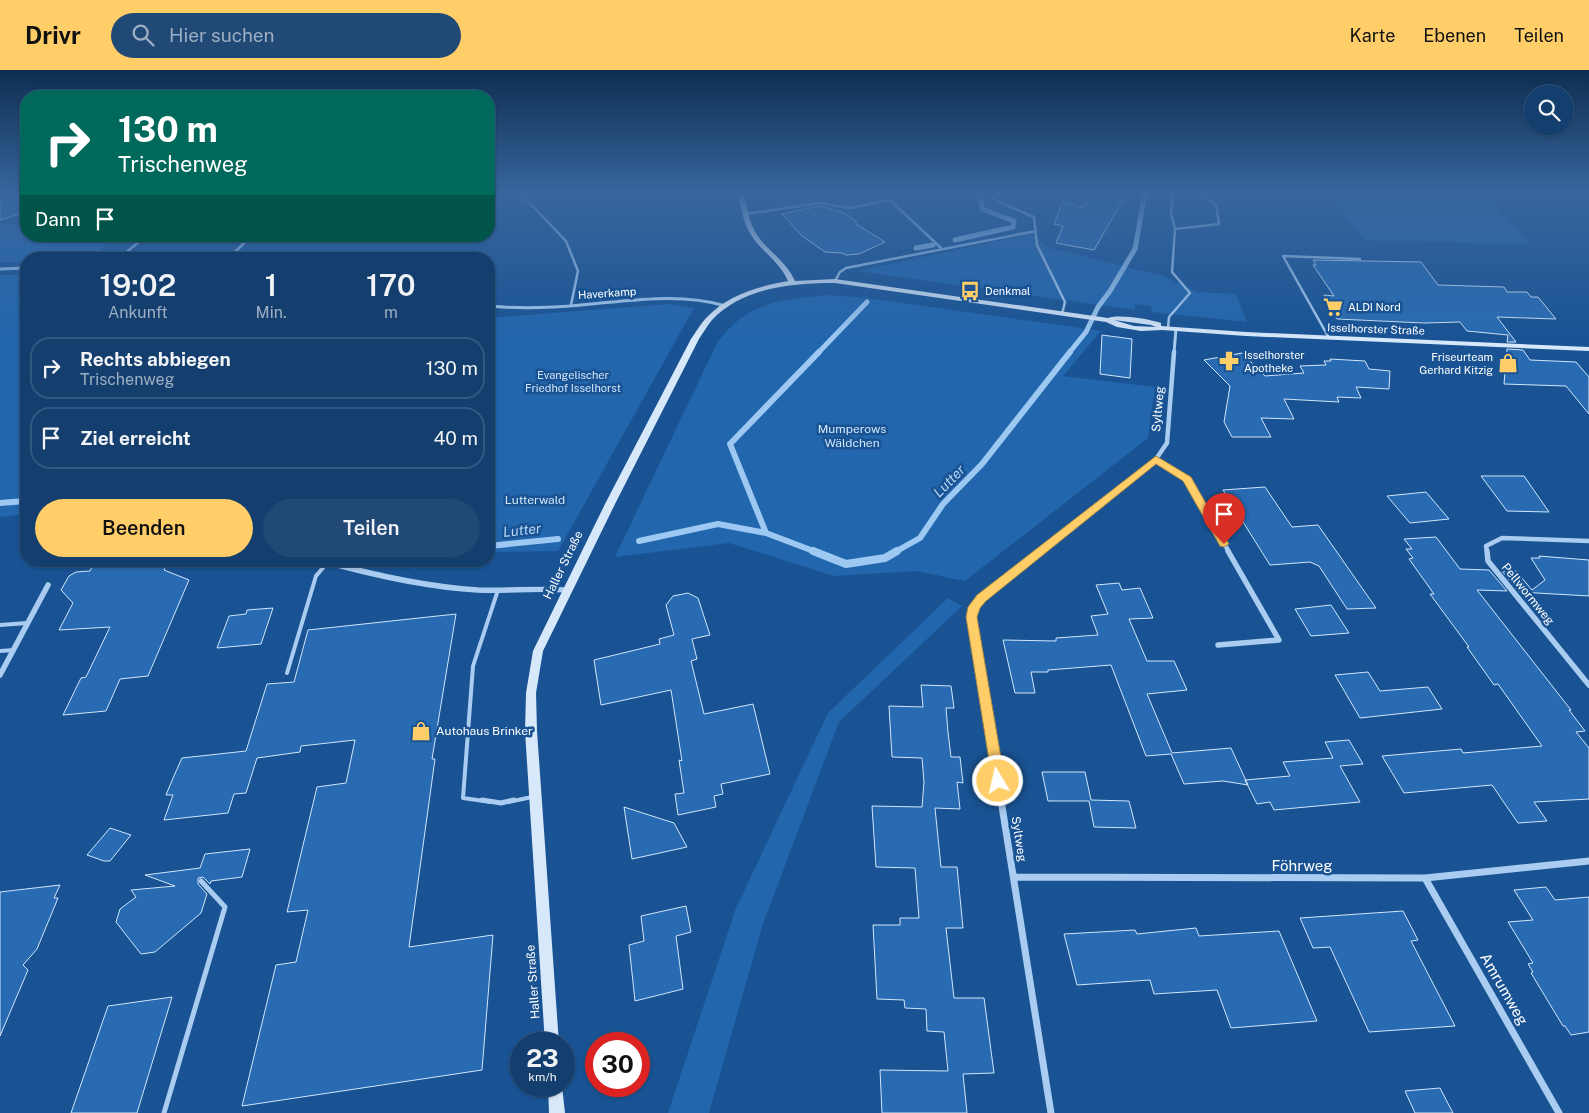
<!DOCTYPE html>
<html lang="de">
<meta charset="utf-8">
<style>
body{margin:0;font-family:"Public Sans",sans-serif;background:#204976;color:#f1f3f6;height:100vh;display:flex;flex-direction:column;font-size:19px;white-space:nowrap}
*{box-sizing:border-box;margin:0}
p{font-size:16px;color:#9daec2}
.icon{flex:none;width:28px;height:28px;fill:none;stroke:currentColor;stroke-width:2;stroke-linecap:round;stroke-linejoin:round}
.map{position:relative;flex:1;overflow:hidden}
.details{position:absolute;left:20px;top:182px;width:475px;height:315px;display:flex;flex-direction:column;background:#133e6e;border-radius:20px;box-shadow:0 1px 4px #0004,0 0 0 1px #325781}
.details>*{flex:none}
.guide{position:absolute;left:20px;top:20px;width:475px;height:152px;border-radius:20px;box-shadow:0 1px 4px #0004,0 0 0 1px #325781;background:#00695c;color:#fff;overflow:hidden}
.buttons{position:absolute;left:1524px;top:15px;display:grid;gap:10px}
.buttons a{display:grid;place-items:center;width:50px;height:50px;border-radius:50%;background:#133e6e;box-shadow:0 1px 4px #0004,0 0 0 1px #325781;font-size:25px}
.speed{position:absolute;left:510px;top:962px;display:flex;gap:10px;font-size:25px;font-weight:700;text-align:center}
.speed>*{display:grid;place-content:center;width:65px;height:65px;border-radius:50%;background:#133e6e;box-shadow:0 1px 4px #0004,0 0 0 1px #325781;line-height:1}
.speed small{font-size:12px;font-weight:400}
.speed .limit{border:8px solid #d22;background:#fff;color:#111}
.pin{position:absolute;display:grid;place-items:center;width:42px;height:42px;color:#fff;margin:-51px -21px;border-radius:50% 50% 50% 0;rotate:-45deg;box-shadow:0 0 5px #0007}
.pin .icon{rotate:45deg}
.me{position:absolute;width:55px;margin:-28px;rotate:351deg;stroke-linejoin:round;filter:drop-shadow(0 0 4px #0008)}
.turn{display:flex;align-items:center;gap:18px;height:105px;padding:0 15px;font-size:22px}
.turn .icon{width:65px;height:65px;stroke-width:2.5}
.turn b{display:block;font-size:35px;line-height:42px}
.then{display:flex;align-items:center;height:48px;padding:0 15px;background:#0003;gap:10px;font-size:19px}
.eta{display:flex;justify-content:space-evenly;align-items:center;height:85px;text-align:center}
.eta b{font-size:30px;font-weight:600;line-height:35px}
.primary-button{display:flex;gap:10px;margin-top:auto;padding:10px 15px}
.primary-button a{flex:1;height:58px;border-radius:30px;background:#ffce69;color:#111;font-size:20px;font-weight:600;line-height:58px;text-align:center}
.primary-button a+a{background:#204976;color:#f1f3f6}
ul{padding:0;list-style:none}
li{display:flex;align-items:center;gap:15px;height:62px;margin:0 10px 8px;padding:0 5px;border:2px solid #325781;border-radius:20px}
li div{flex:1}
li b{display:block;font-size:19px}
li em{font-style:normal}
header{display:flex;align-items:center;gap:30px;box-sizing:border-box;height:70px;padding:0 25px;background:#ffce69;color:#111}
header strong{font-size:24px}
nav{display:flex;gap:28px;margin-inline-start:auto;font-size:18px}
.search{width:350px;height:45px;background:#204976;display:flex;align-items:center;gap:12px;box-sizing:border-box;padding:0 18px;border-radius:28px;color:#9daec2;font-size:19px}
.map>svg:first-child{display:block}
</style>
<header>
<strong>Drivr</strong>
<div class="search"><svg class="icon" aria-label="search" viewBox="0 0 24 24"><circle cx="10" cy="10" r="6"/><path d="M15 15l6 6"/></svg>Hier suchen</div>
<nav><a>Karte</a><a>Ebenen</a><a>Teilen</a></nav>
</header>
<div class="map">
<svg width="1589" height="1043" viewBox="0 0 1589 1043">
<rect width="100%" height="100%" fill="#195393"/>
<path fill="#2266ad" d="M1328 123H1481L1531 174 1365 170Z
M0 154H26V166H114L93 189H26V192H0Z
M1030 164 1049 178 1163 206 1197 222 1236 224 1247 252 1152 242 1151 236 1135 234V240L858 201Z
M0 205H26V444L0 447Z
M830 225 867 228 1101 261 1063 306 1155 317 1148 368 965 511 917 501 834 506 729 473 615 487 717 273C748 231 782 229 830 225Z
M669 234 694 238 558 481 489 482V248Z
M373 491H446L415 499Z
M948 528 962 536 839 652 763 854 709 1043H668L736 838 828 643Z"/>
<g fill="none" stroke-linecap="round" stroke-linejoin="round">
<path stroke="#9dc8f2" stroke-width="5" d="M955 170 1013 157 1014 151 982 139 981 130
M916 178 933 175
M818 283 867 232
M1069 283 1086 262 1098 237 1110 221 1135 179 1144 128 1147 123"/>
<path stroke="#9dc8f2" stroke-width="6" d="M0 433 26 431
M766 463 730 374 819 282
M639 471 718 454 766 463 816 482
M489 476 558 469
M895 482 920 468 943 434 982 394 1070 282"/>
<path stroke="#9dc8f2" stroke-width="8" d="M813 481 846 494 885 488 897 481"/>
</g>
<path fill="#286bb2" stroke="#d1e6fb" d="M0 123H26V142L0 150Z
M1091 123H1127L1094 180 1056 173 1063 156 1054 154 1063 131 1082 138Z
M820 136 842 142 856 151V154L885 172 859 184 846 185 842 183 825 182 802 166 782 144Z
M1313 190 1421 192 1438 215 1504 217 1507 222H1527L1531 227H1538L1556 249 1497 247 1516 272H1507L1508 265 1467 261 1460 252 1424 253 1337 249 1324 225 1334 226 1313 195H1316Z
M1102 265 1132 269 1130 308 1100 304Z
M1507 279 1523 280 1530 290 1576 292 1589 307V344L1566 316 1504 314Z
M1242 283 1265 306 1304 303 1300 296 1326 295 1324 291H1331L1330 289 1365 291 1369 299 1390 301 1389 319 1356 317 1361 328 1337 327 1339 332 1284 329 1294 349 1261 348 1271 367H1232L1224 352 1230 316 1204 290Z
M1481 406H1524L1549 442 1507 441Z
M1265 417 1292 457 1318 455 1376 538 1347 539 1319 496 1310 492 1270 495 1223 420Z
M1426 422 1449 449 1410 453 1387 426Z
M1436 467 1460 499 1489 500 1507 521 1477 520 1571 640H1569L1585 661 1576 662 1589 678V729L1534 732 1547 751 1518 753 1492 715 1404 723 1382 686 1461 679 1463 683 1542 676 1498 614 1494 615 1467 577H1469L1430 524H1434L1409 489 1413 488 1406 479H1412L1404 469Z
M1539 486 1589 490V526L1519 522 1502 501H1516L1532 520 1545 510 1531 488H1540Z
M95 491H168L164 500 189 510 148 606 120 609 106 641 63 645 81 608 86 607 110 557 59 560 73 533 61 520 69 506 76 502 90 501Z
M1119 513 1122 520 1140 518 1153 548 1129 549 1147 591H1174L1187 620 1147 624 1172 683 1231 678 1248 715 1223 711 1184 714 1171 684 1146 686 1111 595 1048 600V602H1031L1035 623H1015L1003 570 1056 571V568L1098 565 1091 546 1108 544 1096 515Z
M688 523 698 528 710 565 692 569 697 589 691 591 704 644 753 634 770 704 721 714 723 724 714 726 716 737 678 745 675 724 684 723 679 690 682 691 671 620 601 635 594 590 660 574 659 569 674 565 666 535 673 526Z
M1331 535 1349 563 1311 566 1295 539Z
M273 538 261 574 217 578 229 546 246 544 247 540Z
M456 544 432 689H435L409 877 493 865 482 1000 242 1036 276 895 296 892 308 840 287 842 317 717 346 713 355 670 301 676 300 682 257 688 246 723 234 724 228 743 164 750 173 725H166L173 708 182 688 246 681 267 614 294 612 308 560Z
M1368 602 1380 621 1428 617 1442 639 1360 648 1335 605Z
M921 615 951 616 954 638H946L948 662 951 687H960L963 713 957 712 960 739 935 738 941 797H957L963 858H946L954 928H984L994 1003 963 1004 967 1043H882L880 1000 948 1001 944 962 927 961 926 939 905 938 904 930 877 929 873 855H900V848H919L915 798 876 797 872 736 922 737 924 712 922 688 892 687 889 636 923 637Z
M1349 670 1363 694 1340 696 1360 732 1274 740 1270 732 1257 734 1245 710 1290 706 1283 692 1333 688 1325 672Z
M1042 702H1085L1091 730 1129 731 1136 758 1094 757 1089 731H1048Z
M624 737 674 753 687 777 632 789Z
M110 758 131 765 110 791H104L87 785Z
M250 779 242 807 211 811 210 814 203 807 198 808V814L207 824 201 843 155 882 141 884 116 852 120 839 136 827 131 820 175 816 145 805 200 798 205 784Z
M60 815 54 828H58L37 879 23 895 28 900 0 966V822Z
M1546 817 1555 830 1589 827V962L1571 965 1565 956H1563L1531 903 1533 902 1528 894 1533 893 1508 852 1533 850 1514 820Z
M686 836 691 862 676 866 683 919 635 931 629 875 644 871 641 846Z
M1403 841 1418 870 1411 871 1455 956 1369 962 1330 877 1313 878 1300 848Z
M1196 858 1199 866 1279 861 1317 951 1231 958 1217 920 1154 924 1150 910 1077 915 1064 864 1135 860 1137 864Z
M172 927 137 1043H71L108 936Z
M1440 1018 1453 1043H1415L1405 1021Z"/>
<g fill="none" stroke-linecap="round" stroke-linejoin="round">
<path stroke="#aaccf0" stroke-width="2.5" d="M520 123 566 171 578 201 571 235
M984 123 999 132 1034 147 1037 175 1065 232 1062 244
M746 144 820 133 850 138 890 130 941 178
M1175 159 1219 154 1216 134 1202 126 1181 123
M1283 186 1329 268
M1283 186 1360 189
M118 189 146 166
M835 211 840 202 846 198 1036 161
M1168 258 1169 247 1190 223 1172 202 1175 159 1171 143 1173 123"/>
<path stroke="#aaccf0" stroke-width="4" d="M0 555 27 553
M0 581 14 580
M287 603 316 506 327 493
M491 732 463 728 473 596 498 520
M508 732 532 727"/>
<path stroke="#aaccf0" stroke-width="5" d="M482 730 501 733 514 730
M164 1043 225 837 201 811"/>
<path stroke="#aaccf0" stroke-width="3" d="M228 189 251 166
M0 199 26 198
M489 236C520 239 550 238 581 235 629 231 679 222 726 236
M1174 283 1176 259"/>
<path stroke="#aaccf0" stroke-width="4.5" d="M1156 389 1187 409 1229 482
M1039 482 1156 389 1167 373 1174 282
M1487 482 1486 476 1502 468 1589 471"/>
<path stroke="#aaccf0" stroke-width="5.5" d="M1487 481 1488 491 1589 615
M323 491C373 505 426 517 478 520 508 521 537 518 567 520
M1218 575 1279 570 1228 481
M0 605 48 515
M1001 732 972 547 974 537 982 528 1041 481"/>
<path stroke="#aaccf0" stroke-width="7" d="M1001 730 1051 1043
M1014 807 1425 808 1589 791
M1425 808 1559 1043"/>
<path fill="#d8e8fb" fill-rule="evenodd" d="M738 123H744C747 137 749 153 757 165 769 182 786 191 795 211L835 209 1108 248C1120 244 1148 249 1161 253V256L1246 262 1589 277V281L1246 266 1162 260 1141 261 1117 257 1106 252 835 213C793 213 743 217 712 250 707 256 703 263 699 269L616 432 543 581 536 623 537 661 559 974H545L525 661 526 623 533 581 606 432 691 269C696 262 701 253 707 247 728 225 759 216 788 211 780 192 762 182 751 165 743 153 741 137 738 123ZM1114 250 1151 255 1156 257 1134 256Z
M548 1016H562L565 1043H549Z"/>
</g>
<linearGradient id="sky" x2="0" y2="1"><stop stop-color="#0e2e51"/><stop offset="0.46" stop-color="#38669e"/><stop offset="1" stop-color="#38669e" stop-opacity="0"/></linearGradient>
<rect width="1589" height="269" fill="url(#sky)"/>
<path fill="#ffce69" stroke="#a68644" d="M1156 386 1191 407 1229 474 1224 477 1220 476 1183 411 1156 394 986 531 980 538 977 547 1005 711 1003 715 998 717 993 715 966 547 968 537 977 525Z"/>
<defs>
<symbol id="bus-bare" viewBox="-9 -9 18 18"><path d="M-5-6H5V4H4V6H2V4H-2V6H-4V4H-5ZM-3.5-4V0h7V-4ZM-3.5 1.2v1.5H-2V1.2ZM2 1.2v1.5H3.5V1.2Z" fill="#ffce69" stroke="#195393" stroke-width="2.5" paint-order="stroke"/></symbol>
<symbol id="supermarket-bare" viewBox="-9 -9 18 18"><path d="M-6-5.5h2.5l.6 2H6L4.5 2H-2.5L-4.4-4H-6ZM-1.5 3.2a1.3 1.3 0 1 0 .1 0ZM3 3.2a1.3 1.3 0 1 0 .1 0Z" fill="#ffce69" stroke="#195393" stroke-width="2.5" paint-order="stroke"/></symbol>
<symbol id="pharmacy-bare" viewBox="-9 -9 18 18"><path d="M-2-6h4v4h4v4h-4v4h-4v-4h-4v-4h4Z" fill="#ffce69" stroke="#195393" stroke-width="2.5" paint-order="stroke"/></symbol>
<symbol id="shop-bare" viewBox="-9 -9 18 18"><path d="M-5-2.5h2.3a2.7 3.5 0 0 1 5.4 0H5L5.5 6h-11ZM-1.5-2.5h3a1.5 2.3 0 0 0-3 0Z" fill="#ffce69" stroke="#195393" stroke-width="2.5" paint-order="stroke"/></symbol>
</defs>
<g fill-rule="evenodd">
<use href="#bus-bare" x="956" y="207" width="28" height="28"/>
<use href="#supermarket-bare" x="1319" y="223" width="28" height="28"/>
<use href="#pharmacy-bare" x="1215" y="277" width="28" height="28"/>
<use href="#shop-bare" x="1494" y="279" width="28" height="28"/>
<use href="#shop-bare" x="407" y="647" width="28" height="28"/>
</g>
<g text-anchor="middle" stroke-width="5" stroke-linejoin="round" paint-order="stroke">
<g font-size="11" fill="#fff" stroke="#195393" text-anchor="start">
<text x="985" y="225">Denkmal</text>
<text x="1348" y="241">ALDI Nord</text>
<text x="1244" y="289">Isselhorster<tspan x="1244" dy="13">Apotheke</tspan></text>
<text x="1493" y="291" text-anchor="end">Friseurteam<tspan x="1493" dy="13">Gerhard Kitzig</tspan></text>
</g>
<g font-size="11" fill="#fff" stroke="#195393">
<text transform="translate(607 223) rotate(-4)" y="4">Haverkamp</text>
<text transform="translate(1376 259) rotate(2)" y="4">Isselhorster Straße</text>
</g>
<g font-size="11" fill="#d1e6fb" stroke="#195393">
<text x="573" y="309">Evangelischer<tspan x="573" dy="13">Friedhof Isselhorst</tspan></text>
</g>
<g font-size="12" fill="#fff" stroke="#195393">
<text transform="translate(1158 339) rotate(-85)" y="4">Syltweg</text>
<text transform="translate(563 495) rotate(-64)" y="4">Haller Straße</text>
<text transform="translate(1528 524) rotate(51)" y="4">Pellwormweg</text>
<text transform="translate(1019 769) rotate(81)" y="4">Syltweg</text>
<text transform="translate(533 912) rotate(-94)" y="4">Haller Straße</text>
</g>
<g font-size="12" fill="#d1e6fb" stroke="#195393">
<text x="852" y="363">Mumperows<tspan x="852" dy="14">Wäldchen</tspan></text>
<text x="535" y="434">Lutterwald</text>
</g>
<g font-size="12" fill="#fff" stroke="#195393" text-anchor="start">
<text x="436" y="665">Autohaus Brinker</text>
</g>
<g font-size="14" font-style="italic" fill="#b6d6f6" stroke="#195393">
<text transform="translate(949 411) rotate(-46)" y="5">Lutter</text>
<text transform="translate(522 460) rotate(-6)" y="5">Lutter</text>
</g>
<g font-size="15" fill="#fff" stroke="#195393">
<text x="1302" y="801">Föhrweg</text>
<text transform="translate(1504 919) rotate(60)" y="5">Amrumweg</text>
</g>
</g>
</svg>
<div class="buttons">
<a><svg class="icon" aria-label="search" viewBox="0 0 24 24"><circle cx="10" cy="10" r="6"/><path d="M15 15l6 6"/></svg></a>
</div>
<div class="speed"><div>23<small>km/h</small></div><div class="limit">30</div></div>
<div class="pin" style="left:1224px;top:474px;background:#d93025"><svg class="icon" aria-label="arrive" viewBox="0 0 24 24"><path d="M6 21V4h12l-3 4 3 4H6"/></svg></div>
<svg class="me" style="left:998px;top:711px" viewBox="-20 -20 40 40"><circle r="17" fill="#ffce69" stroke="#fff" stroke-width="3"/><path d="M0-11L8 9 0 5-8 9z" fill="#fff"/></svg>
<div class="guide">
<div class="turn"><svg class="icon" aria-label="right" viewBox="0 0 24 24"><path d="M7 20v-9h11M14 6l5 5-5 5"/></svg><div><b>130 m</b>Trischenweg</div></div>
<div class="then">Dann<svg class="icon" aria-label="arrive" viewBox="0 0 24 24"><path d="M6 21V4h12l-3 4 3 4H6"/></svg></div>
</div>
<section class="details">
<div class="eta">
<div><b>19:02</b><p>Ankunft</p></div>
<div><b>1</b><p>Min.</p></div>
<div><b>170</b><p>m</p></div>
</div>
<ul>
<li><svg class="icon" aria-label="right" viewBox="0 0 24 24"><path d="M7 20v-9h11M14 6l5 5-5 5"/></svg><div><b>Rechts abbiegen</b><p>Trischenweg</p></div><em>130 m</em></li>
<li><svg class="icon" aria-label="arrive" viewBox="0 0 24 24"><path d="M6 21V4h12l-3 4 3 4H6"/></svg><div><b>Ziel erreicht</b></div><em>40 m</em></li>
</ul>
<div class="primary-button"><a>Beenden</a><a>Teilen</a></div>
</section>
</div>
